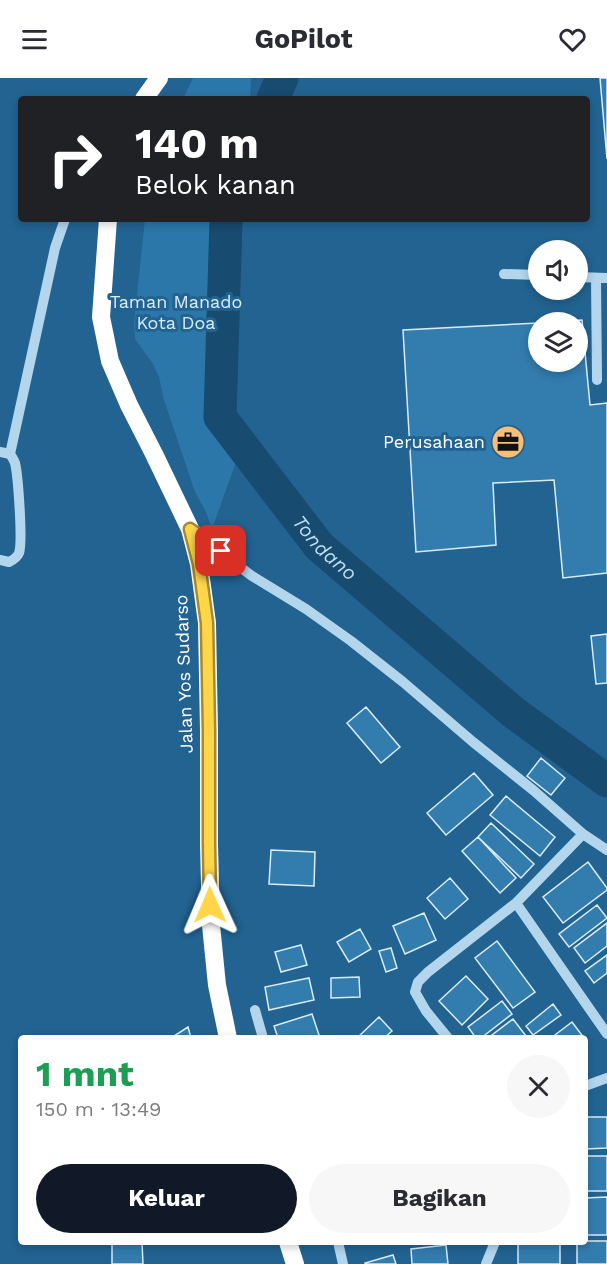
<!DOCTYPE html>
<html lang="id">
<meta charset="utf-8">
<style>
body{margin:0;font-family:"Work Sans",sans-serif;background:#f7f7f7;color:#2b2b33;height:100vh;display:flex;flex-direction:column;font-size:22px;white-space:nowrap}
*{box-sizing:border-box;margin:0}
p{font-size:20px;color:#7c7c81}
.icon{flex:none;width:33px;height:33px;fill:none;stroke:currentColor;stroke-width:2;stroke-linecap:round;stroke-linejoin:round}
.map{position:relative;flex:1;overflow:hidden}
.sheet{position:absolute;left:18px;top:957px;width:570px;height:210px;display:flex;flex-direction:column;background:#fff;border-radius:6px;box-shadow:0 3px 9px #0003}
.sheet>*{flex:none}
.guide{position:absolute;left:18px;top:18px;width:572px;height:126px;border-radius:6px;box-shadow:0 3px 9px #0003;background:#202124;color:#fff;overflow:hidden}
.buttons{position:absolute;left:528px;top:162px;display:grid;gap:12px}
.buttons a{display:grid;place-items:center;width:60px;height:60px;border-radius:50%;background:#fff;box-shadow:0 3px 9px #0003;font-size:30px}
.pin{position:absolute;display:grid;place-items:center;width:51px;height:51px;color:#fff;margin:-26px;border-radius:12px;box-shadow:0 3px 9px #0006}
.me{position:absolute;width:66px;margin:-33px;rotate:359deg;stroke-linejoin:round;filter:drop-shadow(0 0 4px #0008)}
.turn{display:flex;align-items:center;gap:21px;height:126px;padding:0 18px;font-size:27px}
.turn .icon{width:78px;height:78px;stroke-width:2.5}
.turn b{display:block;font-size:42px;line-height:51px}
.round{display:grid;place-items:center;flex:none;width:63px;height:63px;border-radius:32px;background:#f7f7f7}
.headline{display:flex;align-items:center;justify-content:space-between;height:102px;padding:0 18px}
h1{font-size:36px;font-weight:700;line-height:45px;color:#1e9e55}
.button{display:flex;gap:12px;margin-top:auto;padding:12px 18px}
.button a{flex:1;height:69px;border-radius:36px;background:#111827;color:#fff;font-size:24px;font-weight:700;line-height:69px;text-align:center}
.button a+a{background:#f7f7f7;color:#2b2b33}
header{display:flex;justify-content:space-between;align-items:center;height:78px;padding:0 18px;background:#fff;font-size:27px;font-weight:700}
.map>svg:first-child{display:block}
</style>
<header><svg class="icon" aria-label="menu" viewBox="0 0 24 24"><path d="M4 6h16M4 12h16M4 18h16"/></svg>GoPilot<svg class="icon" aria-label="heart" viewBox="0 0 24 24"><path d="M12 20l-8-8c-3-5 5-10 8-4 3-6 11-1 8 4z"/></svg></header>
<div class="map">
<svg width="607" height="1186" viewBox="0 0 607 1186">
<rect width="100%" height="100%" fill="#226391"/>
<path fill="#2b77a9" d="M193 0H251L250 21H183Z
M145 141H233L234 160 221 192 214 263 216 327 227 354 236 384 212 451 206 434 195 414 164 322 159 299 153 286 135 261 134 244Z"/>
<g fill="none" stroke-linecap="round" stroke-linejoin="round">
<g stroke="#174b70" stroke-width="33">
<path d="M273 21 282 0"/>
<path id="s1" d="M226 141 220 339 319 468 513 634 607 703"/>
</g>
</g>
<path fill="#327cae" stroke="#d8ecf9" stroke-width="1.5" d="M600 0H607V81Z
M582 242 590 327 607 325V495L563 500 554 402 493 405 496 467 416 474 403 252 538 245V284H578V244H541Z
M607 556V605L596 606 591 558Z
M366 629 400 669 381 685 347 645Z
M541 680 565 700 551 717 527 698Z
M474 695 493 717 446 757 427 735Z
M506 718 555 759 540 778 490 737Z
M491 745 534 786 521 800 478 759Z
M478 759 516 800 500 815 462 773Z
M271 772 315 774 314 808 269 806Z
M588 784 607 810V812L563 845 543 819Z
M450 800 468 821 445 841 427 820Z
M597 827 607 840 569 869 559 856Z
M424 835 436 862 405 876 393 848Z
M607 845V868L585 885 574 870Z
M360 851 371 871 349 884 337 864Z
M497 863 535 914 513 930 475 880Z
M301 867 307 887 281 894 275 874Z
M391 870 397 890 386 894 379 873Z
M607 877V895L594 905 585 893Z
M466 898 488 921 462 947 439 923Z
M359 899 360 919 331 920V900Z
M309 900 314 922 269 932 265 909Z
M502 923 512 936 481 960H476L468 949Z
M553 926 561 937 533 957 526 948Z
M312 936 320 960H278L274 948Z
M379 939 392 953 384 960H357Z
M513 941 526 958 524 960H488Z
M572 944 584 960H551Z
M188 949 191 960H171Z
M585 1039H607V1070L585 1071Z
M585 1078H607V1113H585Z
M607 1119V1157H585V1120Z
M585 1163H607V1186H577V1164H585Z
M112 1164H142L143 1186H112Z
M518 1164H560V1186H518Z
M446 1167 448 1186H412L411 1171Z
M393 1177 396 1186H365V1185Z"/>
<g fill="none" stroke-linecap="round" stroke-linejoin="round">
<path stroke="#b3d6ed" stroke-width="10" d="M504 196 538 197
M578 199 607 200
M596 200 597 302
M0 374 10 376C12 379 14 382 15 385 18 397 23 464 19 475 17 480 13 482 9 484L0 482
M10 376 55 170 65 141
M192 453 252 498 306 531 351 563 403 604 473 664 533 712 583 756 607 772
M516 825 607 956
M255 932 263 960
M448 960 426 933 415 914 418 904 428 894 516 825 583 756
M585 1008 607 1000
M338 1164 343 1186
M486 1186 495 1164"/>
<path stroke="#fff" stroke-width="18" d="M144 21 159 0
M108 141 101 239 110 283 129 327 154 376 190 451 199 486 207 545 209 653V766L211 847 217 907 228 960
M288 1164 295 1186"/>
</g>
<g fill="none" stroke-linecap="round" stroke-linejoin="round">
<defs>
<path id="route" d="M210 827 209 766V653L207 545 199 486 190 451 221 473"/>
</defs>
<use href="#route" stroke="#a68a30" stroke-width="15"/>
<use href="#route" stroke="#ffd54a" stroke-width="10"/>
</g>
<defs>
<symbol id="office-disc" viewBox="-11 -11 22 22"><circle r="9.5" fill="#f9be75" stroke="#226391"/><path d="M-6-3h4V-5.5h4V-3h4V5H-6ZM-1-4.5V-3h2v-1.5ZM-6 0V1H6V0Z" fill="#111"/></symbol>
</defs>
<g fill-rule="evenodd">
<use href="#office-disc" x="489" y="345" width="38" height="38"/>
</g>
<g text-anchor="middle" stroke-width="6" stroke-linejoin="round" paint-order="stroke">
<g font-size="18" fill="#d8ecf9" stroke="#226391">
<text x="176" y="230">Taman Manado<tspan x="176" dy="21">Kota Doa</tspan></text>
</g>
<g font-size="18" fill="#fff" stroke="#226391" text-anchor="end">
<text x="485" y="370">Perusahaan</text>
</g>
<g font-size="18" fill="#fff" stroke="#226391">
<text transform="translate(184 596) rotate(-92)" y="6">Jalan Yos Sudarso</text>
</g>
<g font-size="20" font-style="italic" fill="#bfdff3" stroke="#226391">
<text dy="7" stroke="none"><textPath href="#s1" startOffset="366">Tondano</textPath></text>
</g>
</g>
</svg>
<div class="buttons">
<a><svg class="icon" aria-label="sound" viewBox="0 0 24 24"><path d="M4 9h4l5-4v14l-5-4H4zM17 9q2 3 0 6"/></svg></a>
<a><svg class="icon" aria-label="layers" viewBox="0 0 24 24"><path d="M12 4l9 5-9 5-9-5zM3 14l9 5 9-5"/></svg></a>
</div>
<div class="pin" style="left:221px;top:473px;background:#d93025"><svg class="icon" aria-label="arrive" viewBox="0 0 24 24"><path d="M6 21V4h12l-3 4 3 4H6"/></svg></div>
<svg class="me" style="left:210px;top:827px" viewBox="-20 -20 40 40"><path d="M0-17L14 15 0 8-14 15z" fill="#ffd54a" stroke="#fff" stroke-width="4"/></svg>
<div class="guide">
<div class="turn"><svg class="icon" aria-label="right" viewBox="0 0 24 24"><path d="M7 20v-9h11M14 6l5 5-5 5"/></svg><div><b>140 m</b>Belok kanan</div></div>
</div>
<section class="sheet">
<div class="headline"><div><h1>1 mnt</h1><p>150 m · 13:49</p></div><a class="round"><svg class="icon" aria-label="close" viewBox="0 0 24 24"><path d="M6 6l12 12M18 6L6 18"/></svg></a></div>
<div class="button"><a>Keluar</a><a>Bagikan</a></div>
</section>
</div>
